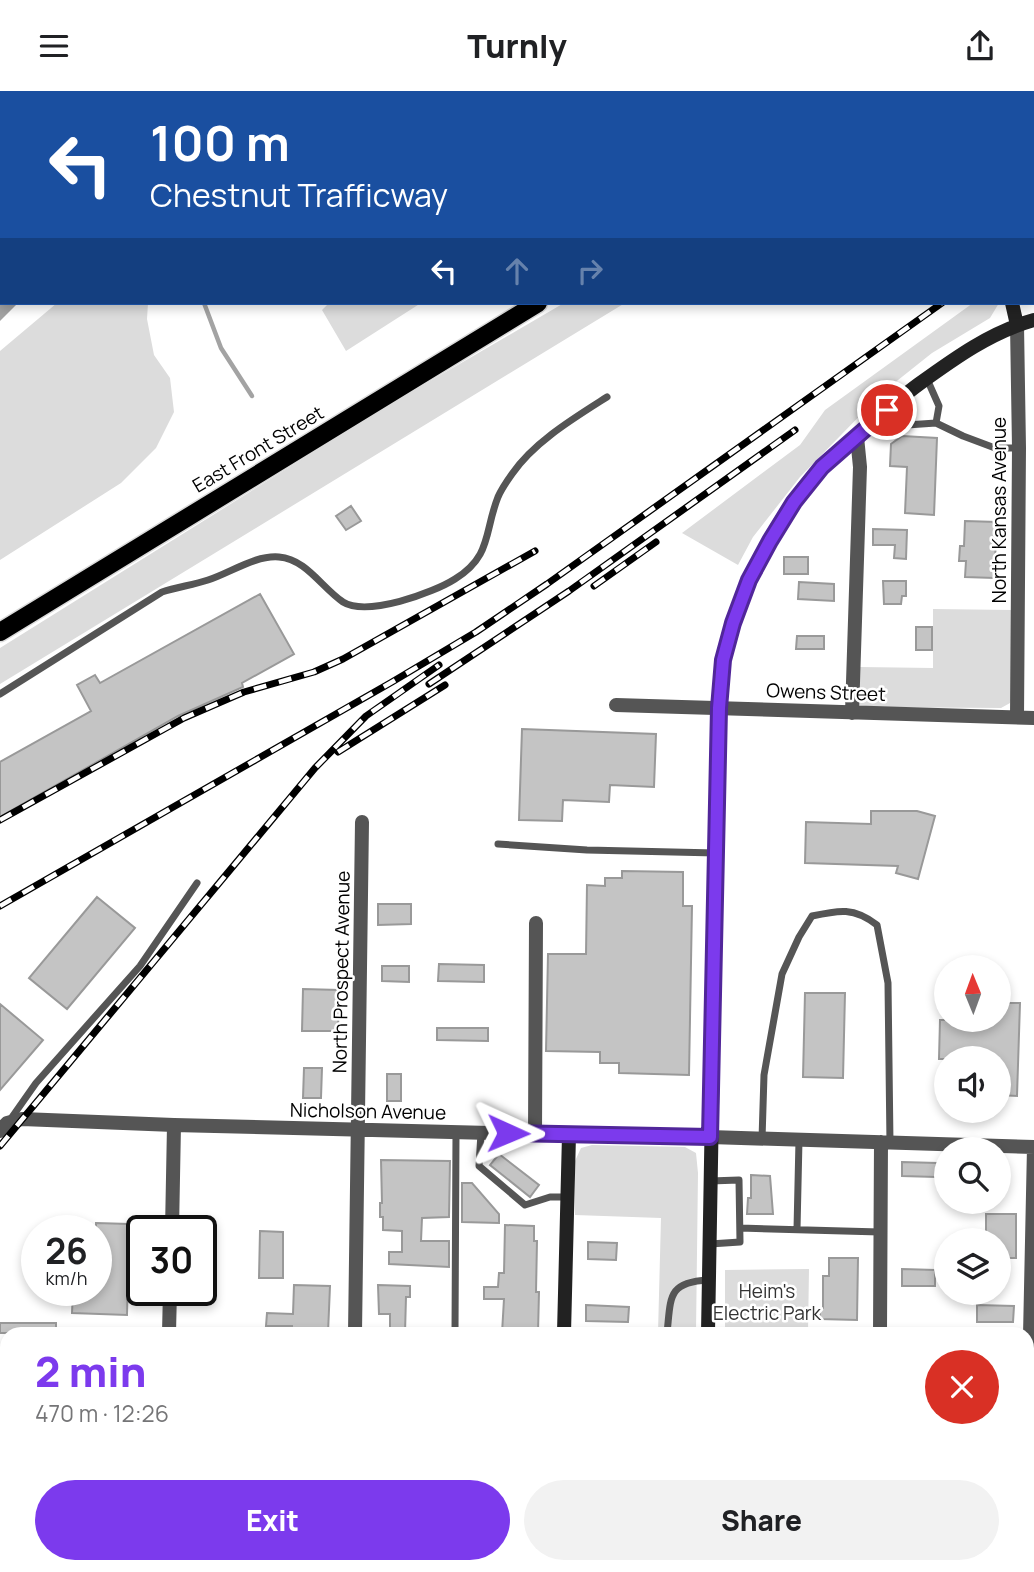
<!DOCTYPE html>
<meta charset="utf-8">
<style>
body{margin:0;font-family:Manrope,sans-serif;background:#f2f2f2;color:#202124;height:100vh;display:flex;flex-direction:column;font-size:26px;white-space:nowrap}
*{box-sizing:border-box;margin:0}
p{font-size:23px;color:#757577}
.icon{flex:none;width:38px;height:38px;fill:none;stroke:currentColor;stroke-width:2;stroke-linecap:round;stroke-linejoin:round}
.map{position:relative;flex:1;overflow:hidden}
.side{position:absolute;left:0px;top:1236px;width:1034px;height:247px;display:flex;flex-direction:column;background:#fff;border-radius:21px 21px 0 0;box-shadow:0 4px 10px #0003}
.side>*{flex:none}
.hud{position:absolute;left:0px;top:0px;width:1034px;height:214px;box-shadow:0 4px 10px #0003;background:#1a4fa0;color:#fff;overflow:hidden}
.needle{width:46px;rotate:359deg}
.tools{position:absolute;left:934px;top:864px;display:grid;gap:14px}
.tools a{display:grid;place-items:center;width:77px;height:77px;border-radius:50%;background:#fff;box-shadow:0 4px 10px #0003;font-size:35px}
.speed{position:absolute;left:21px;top:1124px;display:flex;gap:14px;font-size:35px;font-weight:700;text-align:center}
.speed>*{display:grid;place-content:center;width:91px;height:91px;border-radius:50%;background:#fff;box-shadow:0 4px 10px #0003;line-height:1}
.speed small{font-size:18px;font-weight:400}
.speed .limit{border:4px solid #111;border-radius:10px;background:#fff;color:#111}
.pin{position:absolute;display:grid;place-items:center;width:60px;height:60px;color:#fff;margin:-30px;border:4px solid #fff;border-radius:50%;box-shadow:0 2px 7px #0007}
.me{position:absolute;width:77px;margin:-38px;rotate:91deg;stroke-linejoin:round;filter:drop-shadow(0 0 5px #0008)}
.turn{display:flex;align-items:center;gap:24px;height:147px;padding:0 35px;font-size:32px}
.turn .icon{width:91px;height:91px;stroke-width:2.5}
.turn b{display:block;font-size:49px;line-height:60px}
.lanes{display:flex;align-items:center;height:66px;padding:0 35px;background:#0003;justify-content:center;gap:35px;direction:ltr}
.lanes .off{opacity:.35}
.round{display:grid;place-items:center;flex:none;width:74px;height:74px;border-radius:37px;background:#f2f2f2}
.headline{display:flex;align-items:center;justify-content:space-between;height:119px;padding:0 35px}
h1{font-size:42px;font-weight:800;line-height:52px;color:#7c3aed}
.button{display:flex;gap:14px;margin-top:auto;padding:14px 35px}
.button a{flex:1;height:80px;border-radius:42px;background:#7c3aed;color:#fff;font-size:28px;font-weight:800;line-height:80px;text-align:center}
.button a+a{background:#f2f2f2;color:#202124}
header{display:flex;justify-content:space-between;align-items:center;height:91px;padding:0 35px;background:#fff;font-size:32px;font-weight:800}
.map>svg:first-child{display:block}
</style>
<header><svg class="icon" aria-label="menu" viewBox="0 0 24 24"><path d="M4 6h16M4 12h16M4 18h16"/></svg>Turnly<svg class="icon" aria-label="share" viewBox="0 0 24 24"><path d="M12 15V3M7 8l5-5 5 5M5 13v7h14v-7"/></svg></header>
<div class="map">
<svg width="1034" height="1481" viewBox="0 0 1034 1481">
<rect width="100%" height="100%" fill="#fff"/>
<path fill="#dcdcdc" d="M280 0H721L722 2H278Z
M57 212H148L147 228 154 264 170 287 174 321 156 357 121 392 0 469V260Z
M329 212H421L346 260 322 219Z
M564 212H625L0 593V557L389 314Z
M973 212H999L990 227 932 262 883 301 800 386 753 446 738 474 682 442 800 354 825 319Z
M933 518 1013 519 1012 607 1010 612 1001 617 859 616 860 576 933 577Z
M592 1054 685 1056 696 1062 698 1082 696 1242H658L661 1127 575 1124V1070L581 1057Z
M809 1178 808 1242H725V1179Z
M723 1475H869V1481H723Z"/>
<path fill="#a3a3a3" d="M0 0H260L2 2V212H18L0 230Z"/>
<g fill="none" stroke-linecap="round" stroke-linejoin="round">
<path stroke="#a3a3a3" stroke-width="4.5" d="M204 212 221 257 252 305"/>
</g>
<path fill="#c4c4c4" stroke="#999" stroke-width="2" d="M902 345 937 347 934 424 905 422 907 376 890 375 891 353Z
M351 415 361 430 346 439 336 425Z
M965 430 997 431 994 487 965 486 966 470H959L960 455H964Z
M873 438 907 439 906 468 894 467 895 454H873Z
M784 466H808V483H784Z
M883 490H906V505H902L901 513H884Z
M799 491 834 493V510L798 508Z
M260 503 294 563 242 592 243 596 178 625 0 726V671L91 620 77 594 95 584 100 592Z
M916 536H932V559H916Z
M797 545H824V558H796Z
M522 638 656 643 654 696 610 694 609 711 563 709 562 730 519 729Z
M871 720H917L935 725 918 788 896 782 898 775 805 772 806 731 871 733Z
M622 780 683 781V815H692L689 984 619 982V972H600V961L546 960 548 863H586L587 794 605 795V787H622Z
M97 806 135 837 67 918 29 887Z
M378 813H411V833L378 834Z
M439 873 484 874V891L438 890Z
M382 875H409V891L382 890Z
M303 898 339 899 338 940H302Z
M805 902H845L843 987 803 986Z
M999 912H1020L1017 1005 999 1004V968H939L940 929H999Z
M0 913 43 949 0 999Z
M437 937H488V950L437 949Z
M304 977H322L321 1007H303Z
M387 983H401V1010H387Z
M499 1063 539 1094 530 1106 490 1074Z
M381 1069 450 1070 449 1126 422 1127 421 1150H449V1176L389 1173V1161H402V1140L383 1139V1126H380V1112H382Z
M902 1071 937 1072 936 1086 902 1085Z
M751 1084 770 1085 773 1123H747L748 1107H751Z
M462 1092H472L499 1123V1132L462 1131Z
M986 1123H1016V1167H1000L999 1150H986Z
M96 1132 129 1133 128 1157 142 1158V1184L128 1183 127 1224 72 1222 73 1199H96Z
M505 1134 534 1135V1150H537L536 1201H539L538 1242H502L504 1208H484V1196H498L499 1182H504Z
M260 1140 283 1141V1187H259Z
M588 1151 617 1152 616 1169 588 1168Z
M829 1167H858L857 1229 820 1228V1217H823V1185H829Z
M902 1178 935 1179V1195H902Z
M294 1194 330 1195 328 1242H292V1235H266L267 1222 293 1223Z
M378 1194 410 1195V1206H406L405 1242H390V1223H379Z
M586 1214 629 1216 628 1231 586 1230Z
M977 1214 1014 1215 1013 1231H977Z
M0 1232H56V1242H0Z"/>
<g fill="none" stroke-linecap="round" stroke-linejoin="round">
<defs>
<path id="primary" d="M918 2 921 0
M0 541 538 212"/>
</defs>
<use href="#primary" stroke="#dbdbdb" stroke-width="21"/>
<path stroke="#777" stroke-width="2.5" stroke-dasharray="2 3.5" stroke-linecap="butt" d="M836 2 838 0"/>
<path stroke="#555" stroke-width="7" d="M1032 89 1034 88
M927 288 939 315 936 332
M887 319 907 334 936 332 963 345 995 357H1019
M0 603 162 501C177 496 193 494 208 489 230 482 255 464 279 466 306 468 322 497 343 511 367 526 433 502 455 488 492 465 484 441 498 406 501 399 507 390 512 383 534 351 574 327 607 306
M498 753 587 759 716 762
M10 1029 36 992 140 875 197 792
M481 1042 479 1075 525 1114 550 1106H567
M762 1048 764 984 782 883 799 846 812 825C839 819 854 816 877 834L888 892 890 1052
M740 1137 880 1141
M797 1138 799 1049
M710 1153 740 1151 739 1089 710 1090
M455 1242 456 1042
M667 1242C671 1207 667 1191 708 1189
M0 1378H7
M39 1475V1481
M454 1481V1475"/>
<path stroke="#555" stroke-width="14" d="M1017 234 1019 357 1017 626
M616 614 1034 627
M852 622 860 376 857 346
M0 1040 7 1032 22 1028 174 1034 569 1044
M535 1043 536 832
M710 1046 1034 1056
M172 1139 174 1034
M169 1242 170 1199
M355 1242 362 731
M880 1242 881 1051
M1027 1386 1034 1056
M878 1478 985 1481
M163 1481V1475
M352 1481V1475
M1025 1481 1026 1475"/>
<path stroke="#222" stroke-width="14" d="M1012 212 1017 234
M564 1242 569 1044 710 1046
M708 1242 719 617C720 601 721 584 723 569 736 504 777 424 821 376 832 365 846 355 858 345 878 327 897 309 919 293 955 267 991 241 1034 229
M559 1481V1475
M705 1481V1475"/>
<use href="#primary" stroke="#000" stroke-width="18"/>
<defs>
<path id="rail" d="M1032 147 1034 146
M594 495 656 451
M429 593 569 500 795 339
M338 661 445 594
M0 729 184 627 244 601 314 581 343 568 535 460
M0 815 392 591 476 541 547 493 942 212
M0 1055 315 677 366 625 439 574"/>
</defs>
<use href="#rail" stroke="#000" stroke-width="7"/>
<use href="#rail" stroke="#fff" stroke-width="4.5" stroke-dasharray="13" stroke-linecap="butt"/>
</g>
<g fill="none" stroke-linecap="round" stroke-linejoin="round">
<defs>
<path id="route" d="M508 1042 710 1046 719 617 723 569 733 532 749 489 770 450 794 411 822 376 887 319"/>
</defs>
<use href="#route" stroke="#51269a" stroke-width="18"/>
<use href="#route" stroke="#7c3aed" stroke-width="12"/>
</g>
<g text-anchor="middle" stroke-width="5" stroke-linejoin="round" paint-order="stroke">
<g font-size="19" fill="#000" stroke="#fff">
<text transform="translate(258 358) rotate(-31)" y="7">East Front Street</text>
<text transform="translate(999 419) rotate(-90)" y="7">North Kansas Avenue</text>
<text transform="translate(826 601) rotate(2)" y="7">Owens Street</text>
<text transform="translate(341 881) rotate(-89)" y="7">North Prospect Avenue</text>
<text transform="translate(368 1020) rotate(1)" y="7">Nicholson Avenue</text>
</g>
<g font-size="19" fill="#333" stroke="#fff">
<text x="767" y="1207">Heim's<tspan x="767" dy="22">Electric Park</tspan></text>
</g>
</g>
</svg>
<div class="tools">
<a><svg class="needle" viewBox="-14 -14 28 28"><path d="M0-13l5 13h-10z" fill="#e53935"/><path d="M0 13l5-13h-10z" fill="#757577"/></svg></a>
<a><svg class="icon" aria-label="sound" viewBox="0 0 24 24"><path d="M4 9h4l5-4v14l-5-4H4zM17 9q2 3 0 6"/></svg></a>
<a><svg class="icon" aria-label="search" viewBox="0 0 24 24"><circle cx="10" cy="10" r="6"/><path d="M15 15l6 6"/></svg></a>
<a><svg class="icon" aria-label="layers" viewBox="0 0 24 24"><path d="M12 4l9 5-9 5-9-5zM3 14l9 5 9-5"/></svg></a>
</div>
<div class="speed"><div>26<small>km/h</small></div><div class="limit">30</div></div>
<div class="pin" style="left:887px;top:319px;background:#d93025"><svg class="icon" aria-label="arrive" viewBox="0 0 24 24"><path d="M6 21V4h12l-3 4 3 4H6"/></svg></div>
<svg class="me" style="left:508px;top:1042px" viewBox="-20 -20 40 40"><path d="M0-17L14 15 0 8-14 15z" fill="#7c3aed" stroke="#fff" stroke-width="4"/></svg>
<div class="hud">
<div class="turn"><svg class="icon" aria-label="left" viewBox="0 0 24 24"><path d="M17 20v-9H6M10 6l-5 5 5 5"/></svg><div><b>100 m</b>Chestnut Trafficway</div></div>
<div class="lanes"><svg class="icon" aria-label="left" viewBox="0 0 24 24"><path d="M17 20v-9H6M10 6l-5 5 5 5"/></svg><svg class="icon off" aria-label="ahead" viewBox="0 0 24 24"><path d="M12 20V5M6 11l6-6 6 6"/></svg><svg class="icon off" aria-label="right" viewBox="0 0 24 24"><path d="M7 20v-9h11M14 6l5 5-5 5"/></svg></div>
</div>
<section class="side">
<div class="headline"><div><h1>2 min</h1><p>470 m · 12:26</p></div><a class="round" style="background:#d93025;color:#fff"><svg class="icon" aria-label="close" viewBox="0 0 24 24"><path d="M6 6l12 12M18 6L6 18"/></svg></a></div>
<div class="button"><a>Exit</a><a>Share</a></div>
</section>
</div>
